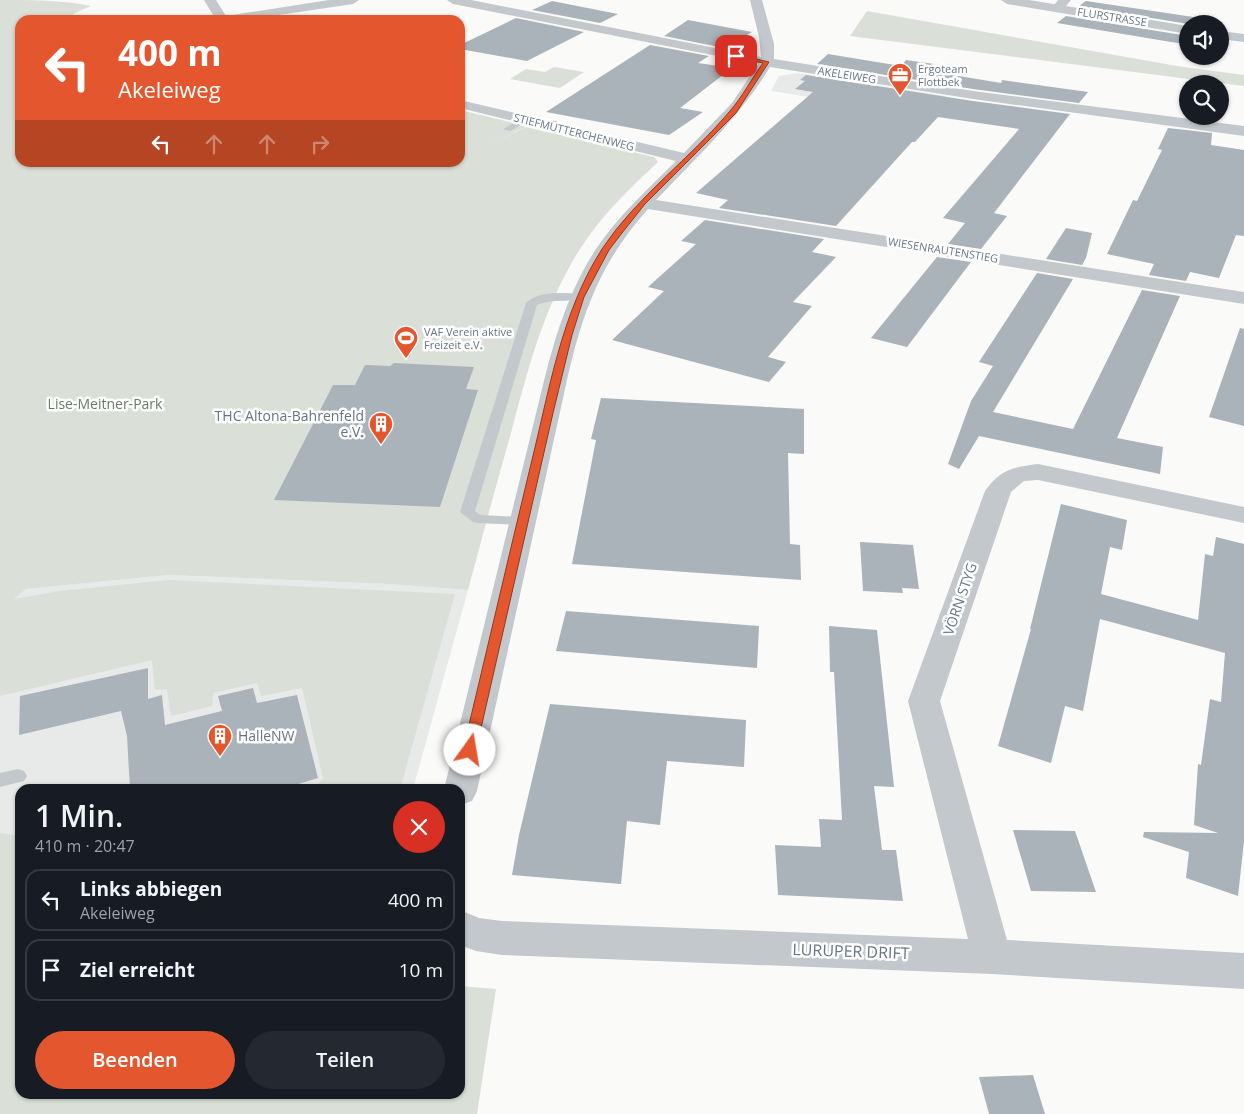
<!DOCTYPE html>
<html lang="de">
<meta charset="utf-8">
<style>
body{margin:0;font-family:"Open Sans",sans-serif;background:#242831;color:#f1f3f6;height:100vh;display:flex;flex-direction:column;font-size:19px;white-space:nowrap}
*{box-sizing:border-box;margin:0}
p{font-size:16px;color:#9ea1a6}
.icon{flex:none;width:28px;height:28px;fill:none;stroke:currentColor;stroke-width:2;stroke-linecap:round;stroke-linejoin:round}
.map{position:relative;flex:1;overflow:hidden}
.panel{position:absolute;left:15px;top:784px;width:450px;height:315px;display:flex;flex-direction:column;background:#171b24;border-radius:15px;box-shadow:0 1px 4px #0004}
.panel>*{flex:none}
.hud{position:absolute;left:15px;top:15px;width:450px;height:152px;border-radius:15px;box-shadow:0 1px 4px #0004;background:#e4572e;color:#fff;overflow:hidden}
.buttons{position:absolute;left:1179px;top:15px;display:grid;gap:10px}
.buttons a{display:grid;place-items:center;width:50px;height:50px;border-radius:50%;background:#171b24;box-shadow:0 1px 4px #0004;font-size:25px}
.pin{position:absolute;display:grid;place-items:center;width:42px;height:42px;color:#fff;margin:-21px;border-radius:10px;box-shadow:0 2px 8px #0006}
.me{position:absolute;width:55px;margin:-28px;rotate:13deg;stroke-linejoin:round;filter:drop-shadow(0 0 4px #0008)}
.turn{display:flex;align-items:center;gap:18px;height:105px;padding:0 20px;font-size:22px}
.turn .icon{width:65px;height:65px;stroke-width:2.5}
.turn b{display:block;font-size:35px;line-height:42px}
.lanes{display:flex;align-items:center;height:48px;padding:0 20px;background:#0003;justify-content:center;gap:25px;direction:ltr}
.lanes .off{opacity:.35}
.round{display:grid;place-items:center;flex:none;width:52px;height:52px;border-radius:26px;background:#242831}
.headline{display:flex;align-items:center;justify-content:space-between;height:85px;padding:0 20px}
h1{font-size:30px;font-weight:600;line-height:38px}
.action{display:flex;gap:10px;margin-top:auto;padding:10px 20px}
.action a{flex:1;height:58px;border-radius:30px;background:#e4572e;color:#fff;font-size:20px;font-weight:600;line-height:58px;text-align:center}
.action a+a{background:#242831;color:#f1f3f6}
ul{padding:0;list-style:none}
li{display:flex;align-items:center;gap:15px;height:62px;margin:0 10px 8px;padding:0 10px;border:2px solid #363941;border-radius:15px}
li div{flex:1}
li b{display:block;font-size:19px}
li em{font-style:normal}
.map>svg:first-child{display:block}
</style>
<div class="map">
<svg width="1244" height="1114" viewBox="0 0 1244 1114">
<rect width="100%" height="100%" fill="#fafaf8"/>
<path fill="#e8e9e9" d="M798 73 946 96 929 116 771 91 779 76Z
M168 575 389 584 468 590 413 789H20V863L0 862V610L26 589Z"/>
<path fill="#dadfd7" d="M0 0C29 0 63 0 91 6L75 13 71 17 75 20H20V162H460V110L527 126 491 144 526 127 654 157 658 162C629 189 601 216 580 249 544 306 528 369 511 433 496 485 482 538 468 590L389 584 168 575 26 589 14 599 60 591 168 580 455 594 400 789H302L317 785 323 778 302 688 261 696 257 683 213 693 212 706 171 716 167 689 155 690 152 660 0 696Z
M867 11 1177 66 1244 75V86L850 36Z
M554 67 584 72 560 88 510 79 526 69 545 72Z
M0 833 20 836V1094H460V986L496 989 477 1114H0Z"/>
<path fill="#aab3b9" d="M552 1 618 14 600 23 532 10Z
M1086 1 1200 18 1206 19 1202 24H1188L1079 6Z
M1066 16 1188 36V41L1185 44 1171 42 1057 23Z
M516 18 584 32 527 61 460 49V45Z
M688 20 752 32 724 48 664 36Z
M650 45 709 56 698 63 732 68 680 108 703 112 669 135 546 112Z
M828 54 901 66 906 60 934 64 929 71 1001 83 1002 80 1088 92 1079 103 973 89 817 64Z
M806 75 973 101 1070 114 994 213 1007 216 981 249 948 244 965 223 943 218 1019 129 938 117 915 142H912L836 226 719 208 728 200 696 193 813 92 795 89 805 81 800 80Z
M1168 128 1212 133 1211 145 1244 150V236L1236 235 1219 278 1190 272 1186 281 1149 275 1154 264 1107 254 1133 200 1137 201 1162 150 1158 149Z
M705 220 824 239 812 252 836 257 793 302 812 306 768 357 786 362 769 382 612 340 664 291 648 287 696 244 681 241Z
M1066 228 1092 233 1086 258 1082 265 1046 259Z
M937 257 971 262 907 347 871 338Z
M1037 273 1073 279 993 412 1073 429 1142 290 1180 296 1117 438 1163 447 1160 474 979 436 959 469 948 464 971 401 993 366 979 362Z
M1240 328 1244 329V426L1209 417Z
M394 363 474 367 466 389 478 390 440 507 274 500 333 385H355L365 365 390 366Z
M601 398 804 409V454L788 453 790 544 800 545 801 580 572 564 596 440 591 439Z
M1061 504 1127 520 1122 550 1110 547 1101 594 1198 620 1205 554 1213 556 1216 537 1244 544V841L1238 896 1186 878 1189 852 1143 837 1144 832 1218 833 1194 825 1198 764 1201 765 1210 699 1221 702 1225 653 1100 619 1083 711 1065 706 1051 763 998 746 1031 629H1030Z
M860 542 913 545 919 589 902 588 903 593 863 591Z
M566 611 759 626 757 668 556 651Z
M829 626 877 630 894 787 874 786 882 850H896L903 901 778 895 775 845 821 847 819 819 842 820 834 672H830Z
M148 668V699L162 695 165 725 222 711 218 696 253 688 257 703 297 695 318 778 282 789H130L127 736 121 711 19 735 20 696Z
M550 704 746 720 744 767 667 761 660 825 627 821 621 884 512 875 519 835Z
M1013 830 1075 831 1096 892 1031 891Z
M1033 1075 1045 1114H989L979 1077Z"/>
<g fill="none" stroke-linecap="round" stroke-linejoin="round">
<path fill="#c3c8cc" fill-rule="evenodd" d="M523 118 530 120 510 131 503 129Z
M567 293 580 294 586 297C579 303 551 298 537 305L475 511 481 515 523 517 528 518 530 521 528 524 523 525 478 523 473 522 460 512 526 303C536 293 554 293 567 293Z
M18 769 24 771 27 776 24 781 0 787V773Z"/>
<path fill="#c3c8cc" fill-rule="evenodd" d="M204 0H216L226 16 329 0H359L353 4 246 20H216Z
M447 0H471L761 57 759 37 750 0H762L774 44V59L973 91 1244 126V136L973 99 770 67C738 119 698 156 656 200L1244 292V304L648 209C598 265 581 317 565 389L477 791 472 801 460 805V789H444L542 389C554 340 568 292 596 249 618 216 648 189 676 161L460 108V100L684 153 732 103 758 64 453 4Z
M1058 0H1071L1062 11 1058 12 1052 8Z
M1038 464 1244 507V523L1038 480 1024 481 1011 492 940 701 1007 940 1244 953V989L992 974 502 955 476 951 460 945V910L479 918 502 921 968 939 908 701 985 491C1000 470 1013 467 1038 464Z"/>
<path fill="#c3c8cc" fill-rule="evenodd" d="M1001 0H1029L1188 26V34L1007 4Z
M1220 31 1244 34V42L1220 39Z"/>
</g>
<path fill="#e4572e" stroke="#94391e" d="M734 54 769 62 736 113 645 204 622 233 609 250 584 297 572 335 553 413 476 750 474 753 470 755 465 753 463 750C486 654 508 559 531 464 549 392 561 313 602 249 637 196 690 159 730 111 743 96 752 78 763 63L734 57Z"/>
<defs>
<symbol id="office-pin" viewBox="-11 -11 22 30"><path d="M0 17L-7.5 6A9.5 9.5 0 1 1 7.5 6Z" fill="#e4572e" stroke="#fff"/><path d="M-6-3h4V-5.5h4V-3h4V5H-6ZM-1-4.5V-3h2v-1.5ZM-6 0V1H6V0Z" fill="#fff"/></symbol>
<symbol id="stadium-pin" viewBox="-11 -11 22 30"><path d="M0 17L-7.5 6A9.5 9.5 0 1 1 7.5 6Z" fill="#e4572e" stroke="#fff"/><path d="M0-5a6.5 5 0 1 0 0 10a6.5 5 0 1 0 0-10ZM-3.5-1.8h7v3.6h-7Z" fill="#fff"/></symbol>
<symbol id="building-pin" viewBox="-11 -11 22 30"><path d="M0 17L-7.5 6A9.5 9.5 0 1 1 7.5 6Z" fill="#e4572e" stroke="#fff"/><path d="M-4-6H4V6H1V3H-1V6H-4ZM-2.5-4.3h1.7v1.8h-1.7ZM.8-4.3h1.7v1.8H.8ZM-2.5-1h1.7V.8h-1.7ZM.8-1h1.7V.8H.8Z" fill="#fff"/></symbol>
</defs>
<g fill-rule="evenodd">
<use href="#office-pin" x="886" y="61" width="28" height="38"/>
<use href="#stadium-pin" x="392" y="324" width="28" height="38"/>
<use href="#building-pin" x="367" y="410" width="28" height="38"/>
<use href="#building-pin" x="206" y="722" width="28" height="38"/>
</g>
<g text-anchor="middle" stroke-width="5" stroke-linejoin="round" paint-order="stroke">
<g font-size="11" fill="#657683" stroke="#fff">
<text transform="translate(1112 17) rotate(9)" y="4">FLURSTRASSE</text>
<text transform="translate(847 75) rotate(9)" y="4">AKELEIWEG</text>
<text transform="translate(574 132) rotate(14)" y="4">STIEFMÜTTERCHENWEG</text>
<text transform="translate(943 250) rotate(9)" y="4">WIESENRAUTENSTIEG</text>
</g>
<g font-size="11" fill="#657683" stroke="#fff" text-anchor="start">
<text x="918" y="73">Ergoteam<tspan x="918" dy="13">Flottbek</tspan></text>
<text x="424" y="336">VAF Verein aktive<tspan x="424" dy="13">Freizeit e.V.</tspan></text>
</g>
<g font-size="14" fill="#687a64" stroke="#fff">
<text x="105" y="409">Lise-Meitner-Park</text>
</g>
<g font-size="14" fill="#657683" stroke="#fff" text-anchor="end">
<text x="364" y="421">THC Altona-Bahrenfeld<tspan x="364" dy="16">e.V.</tspan></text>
<text x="238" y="741" text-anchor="start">HalleNW</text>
</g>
<g font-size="14" fill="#657683" stroke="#fff">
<text transform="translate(960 599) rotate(-71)" y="5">VÖRN STYG</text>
</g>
<g font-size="16" fill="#657683" stroke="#fff">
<text transform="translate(851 951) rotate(2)" y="6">LURUPER DRIFT</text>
</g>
</g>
</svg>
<div class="buttons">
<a><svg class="icon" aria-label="sound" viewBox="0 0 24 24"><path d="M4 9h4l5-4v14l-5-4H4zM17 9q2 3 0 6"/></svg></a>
<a><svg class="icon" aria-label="search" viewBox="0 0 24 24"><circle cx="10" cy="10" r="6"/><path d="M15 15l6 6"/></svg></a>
</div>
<div class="pin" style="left:736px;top:56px;background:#d93025"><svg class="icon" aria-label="arrive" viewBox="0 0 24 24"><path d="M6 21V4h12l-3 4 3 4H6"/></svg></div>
<svg class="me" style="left:470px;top:750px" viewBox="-20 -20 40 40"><circle r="19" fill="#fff"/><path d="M0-13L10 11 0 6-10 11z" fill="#e4572e"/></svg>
<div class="hud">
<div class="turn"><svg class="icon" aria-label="left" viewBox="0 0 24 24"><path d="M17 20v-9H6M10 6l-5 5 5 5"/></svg><div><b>400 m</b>Akeleiweg</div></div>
<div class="lanes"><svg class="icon" aria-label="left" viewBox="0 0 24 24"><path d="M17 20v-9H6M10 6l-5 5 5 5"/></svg><svg class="icon off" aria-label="ahead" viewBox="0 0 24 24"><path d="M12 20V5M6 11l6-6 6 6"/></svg><svg class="icon off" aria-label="ahead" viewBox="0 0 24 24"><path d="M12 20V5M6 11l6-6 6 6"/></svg><svg class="icon off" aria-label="right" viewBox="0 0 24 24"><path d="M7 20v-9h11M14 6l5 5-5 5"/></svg></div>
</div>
<section class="panel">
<div class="headline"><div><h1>1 Min.</h1><p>410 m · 20:47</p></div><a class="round" style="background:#d93025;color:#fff"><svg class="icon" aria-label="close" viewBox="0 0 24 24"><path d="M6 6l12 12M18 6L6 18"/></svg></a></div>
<ul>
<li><svg class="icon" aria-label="left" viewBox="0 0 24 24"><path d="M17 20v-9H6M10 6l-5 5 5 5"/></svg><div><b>Links abbiegen</b><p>Akeleiweg</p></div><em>400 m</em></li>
<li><svg class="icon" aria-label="arrive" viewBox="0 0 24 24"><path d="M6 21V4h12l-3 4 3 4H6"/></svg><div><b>Ziel erreicht</b></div><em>10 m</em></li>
</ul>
<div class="action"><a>Beenden</a><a>Teilen</a></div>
</section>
</div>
